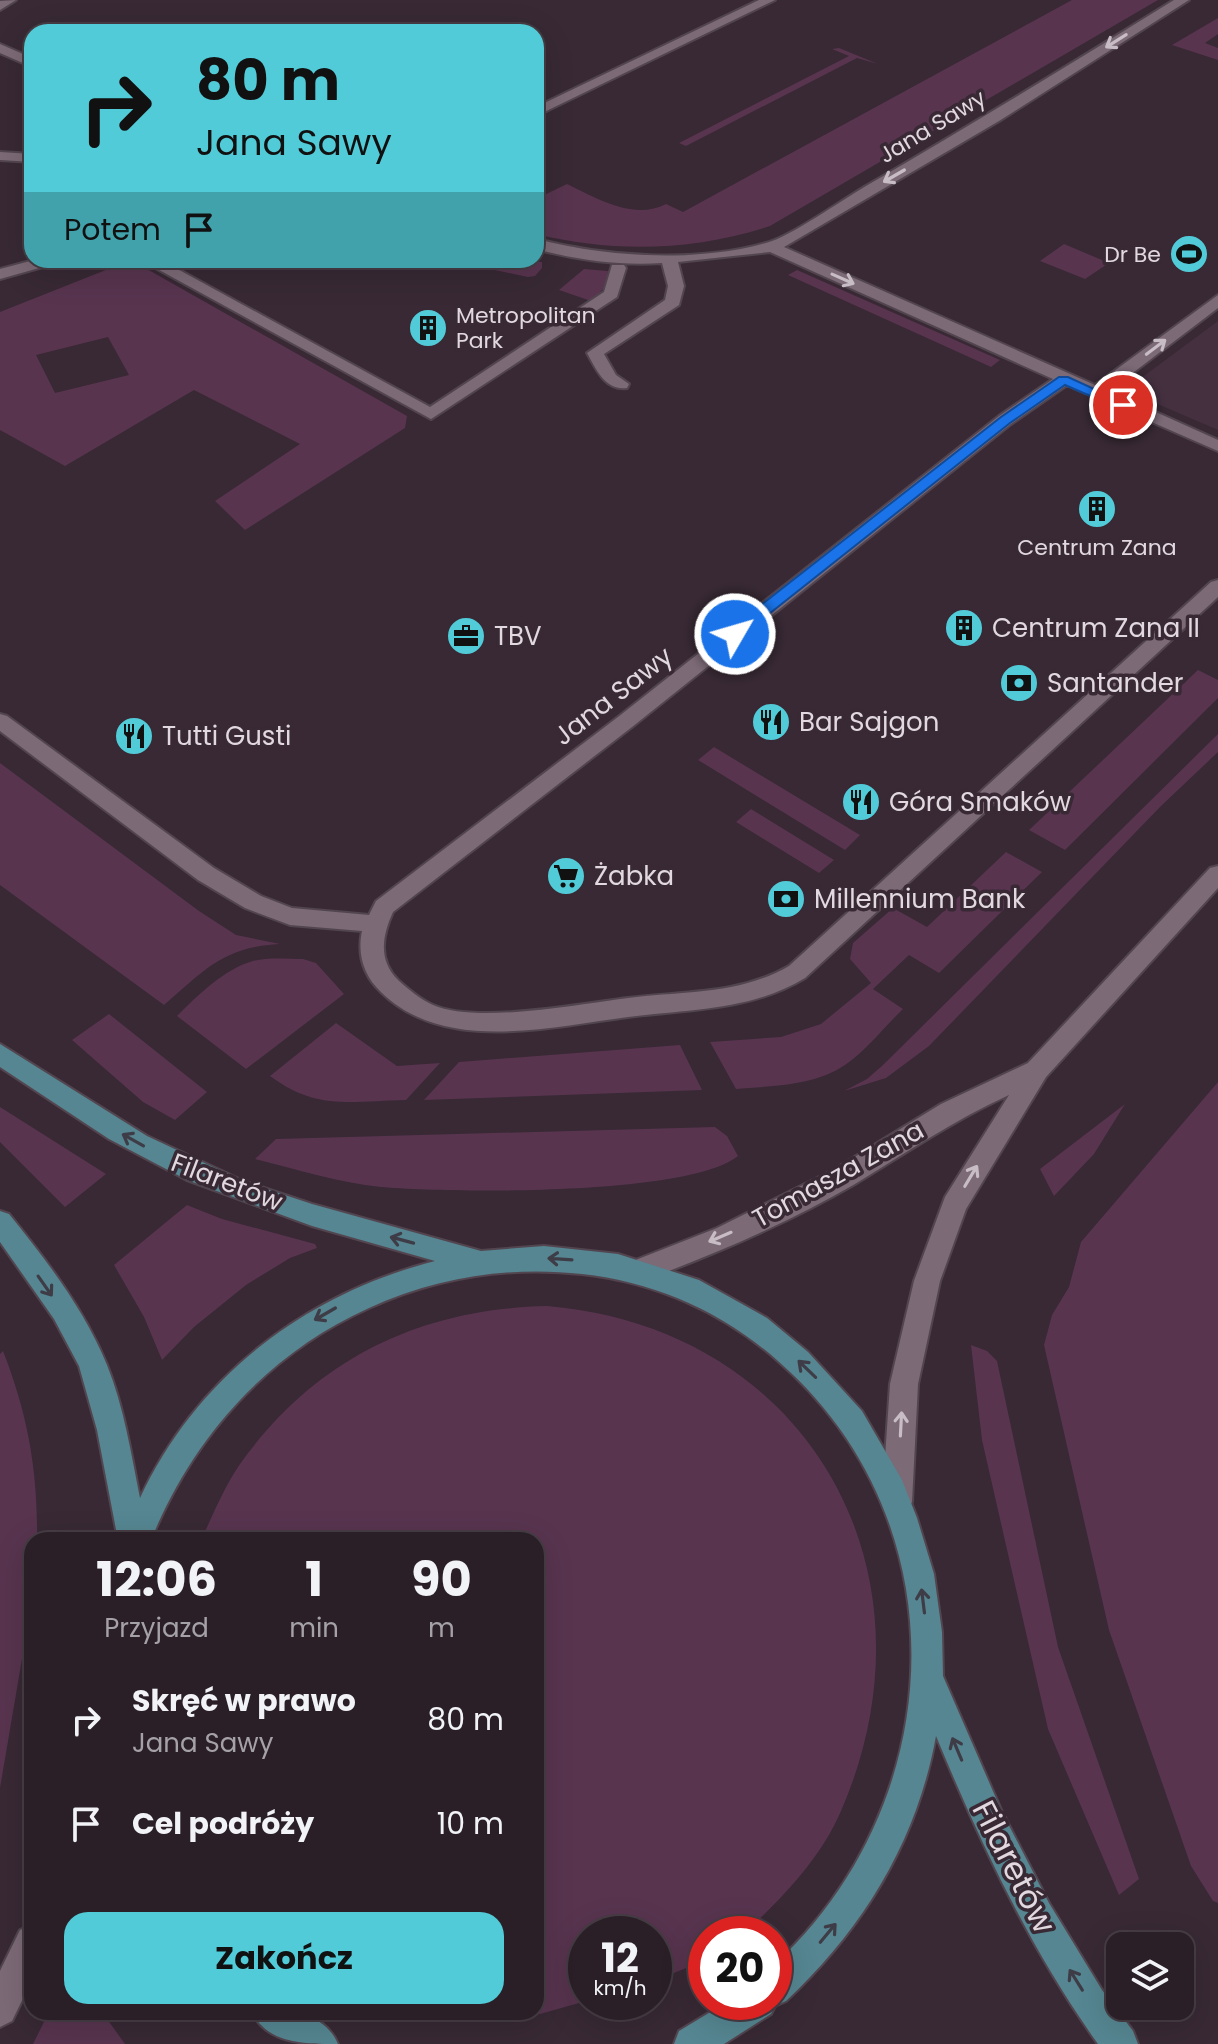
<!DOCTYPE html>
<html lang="pl">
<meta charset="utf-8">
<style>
body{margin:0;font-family:Poppins,sans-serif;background:#32272f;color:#f1f3f6;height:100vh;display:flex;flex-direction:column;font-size:30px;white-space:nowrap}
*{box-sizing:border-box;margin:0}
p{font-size:26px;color:#a5a2a7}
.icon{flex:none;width:44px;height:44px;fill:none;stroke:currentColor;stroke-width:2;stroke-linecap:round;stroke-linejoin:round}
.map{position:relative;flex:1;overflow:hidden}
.panel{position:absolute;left:24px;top:1532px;width:520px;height:488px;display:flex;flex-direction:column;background:#2a1f27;border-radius:24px;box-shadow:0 8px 32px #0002,0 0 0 2px #463d44}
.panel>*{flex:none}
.guide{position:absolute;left:24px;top:24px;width:520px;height:244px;border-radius:24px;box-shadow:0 8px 32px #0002,0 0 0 2px #463d44;background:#52cbd8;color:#111;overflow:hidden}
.tools{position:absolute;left:1106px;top:1932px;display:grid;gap:16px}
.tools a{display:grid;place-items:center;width:88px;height:88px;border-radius:16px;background:#2a1f27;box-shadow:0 8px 32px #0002,0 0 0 2px #463d44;font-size:40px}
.speed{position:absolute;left:568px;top:1916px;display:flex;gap:16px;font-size:40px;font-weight:700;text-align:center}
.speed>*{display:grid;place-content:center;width:104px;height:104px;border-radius:50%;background:#2a1f27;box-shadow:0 8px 32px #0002,0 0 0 2px #463d44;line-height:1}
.speed small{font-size:20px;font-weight:400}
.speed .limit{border:12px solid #d22;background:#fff;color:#111}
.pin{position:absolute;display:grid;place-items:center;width:68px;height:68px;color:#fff;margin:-34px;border:4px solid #fff;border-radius:50%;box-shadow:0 2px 8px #0007}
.me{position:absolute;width:88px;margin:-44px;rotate:52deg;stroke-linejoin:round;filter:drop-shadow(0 0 6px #0008)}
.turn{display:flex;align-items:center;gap:28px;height:168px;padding:0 40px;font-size:36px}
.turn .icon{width:104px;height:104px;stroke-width:2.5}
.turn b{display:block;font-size:56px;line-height:68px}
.then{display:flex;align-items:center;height:76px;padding:0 40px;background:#0003;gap:16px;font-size:30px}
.eta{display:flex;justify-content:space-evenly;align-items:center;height:136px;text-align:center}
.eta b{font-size:48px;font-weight:700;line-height:56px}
.action{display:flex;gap:16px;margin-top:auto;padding:16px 40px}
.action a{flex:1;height:92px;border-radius:24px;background:#52cbd8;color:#111;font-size:32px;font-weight:700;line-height:92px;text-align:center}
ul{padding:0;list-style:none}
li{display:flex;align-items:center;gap:24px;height:104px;padding:0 40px}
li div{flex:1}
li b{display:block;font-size:30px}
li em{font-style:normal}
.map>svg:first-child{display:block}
</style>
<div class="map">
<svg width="1218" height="2044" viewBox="0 0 1218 2044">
<rect width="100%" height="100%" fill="#382934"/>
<path fill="#453040" d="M1218 321V430L1125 390Z"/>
<path fill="#58344f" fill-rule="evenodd" d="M1072 0H1158L770 226C693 251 614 253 536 234V199L567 184C596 198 634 221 666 204L683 212Z
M1218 18V34L1205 43 1218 48V60L1172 45Z
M839 48 878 64 857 58 686 146 679 143 849 56 832 49Z
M1064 244 1109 263 1085 279 1040 261Z
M131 260 407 416 405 428 245 530 215 501 300 444 194 390 65 466 0 430V312ZM108 337 129 375 55 393 36 355Z
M479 260 542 262V268L535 276 528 277 472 265Z
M584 269 608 271 606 286 591 301 559 290Z
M797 270 1000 360 991 367 788 275Z
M1198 670 1218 680V698L1065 850 1029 830Z
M1218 734V752L1160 807 929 1046 886 1078 844 1091 867 1079 883 1065Z
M714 747 860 835 845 850 698 760Z
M0 763 199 911 236 935 280 944C223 947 205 970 164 1005L0 885Z
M751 809 834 860 819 873 736 822Z
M1006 852 1042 872 939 973 909 955 873 989 903 1009C884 1027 866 1051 845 1065 814 1086 771 1086 736 1089L710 1042 781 1037 821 1024 871 983 850 959 853 943 893 908 927 927Z
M303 959 316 963 344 994 246 1069 177 1016C197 996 224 969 253 961 268 957 287 959 303 959Z
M109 1014 207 1092 175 1120 143 1102 72 1040Z
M336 1023 397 1066 440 1063 406 1100C351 1101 317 1111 270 1076Z
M680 1045 702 1090 424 1100 459 1062Z
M1218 1082V1903L1213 1901 1191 1866 1109 1630 1044 1345 1052 1315 1069 1287 1081 1242Z
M1125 1104 1094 1154 1054 1196 1040 1169Z
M0 1107 106 1174 65 1207 0 1142Z
M715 1127 727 1136 738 1156C688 1196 450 1193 381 1187 339 1183 296 1169 255 1159L276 1139Z
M187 1205 222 1219 315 1244 317 1248 290 1258 246 1285 194 1327 162 1360 144 1317 114 1265Z
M547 1306C809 1328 945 1572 841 1811 821 1858 781 1900 743 1934H706V1960L654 1981V1934H586V2001L540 2014H471L464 2012H536V1540H201C213 1515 224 1487 240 1464 315 1359 419 1309 547 1306Z
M971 1345 987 1351 997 1361 1058 1647 1139 1879 1119 1895 1048 1729 982 1440Z
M3 1351C28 1415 38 1471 37 1540H32V1600L0 1788V1354Z
M49 2012H102L125 2044H33Z"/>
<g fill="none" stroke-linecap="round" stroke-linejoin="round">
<defs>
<path id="minor" d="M16 0 0 10V1Z
M759 0H775L536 116V107Z
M1174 0H1189L999 121 784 247 1095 385 1218 295V308L1109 391 1218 440V451L1067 385 1011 424 632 727 393 912C382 936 378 960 398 980 408 989 421 1000 433 1005 476 1024 580 1004 628 998 683 991 739 995 789 966L1211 582 1218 580V597L805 978C750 1011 690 1009 628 1017 549 1027 444 1054 381 992 364 976 357 955 362 931L290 925 245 908 198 880 0 731V714L7 716 214 868 261 896 292 908 369 915 376 901 618 717 999 416 1053 379 770 252 678 262 684 286 679 305 604 354 616 375 629 384 627 388C605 391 596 369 587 353L665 300 668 286 662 263C620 266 577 260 536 249V239C606 257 695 263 766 243 790 237 842 200 866 186 970 126 1072 63 1174 0Z
M0 44 32 58V67L0 53Z
M0 152 32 154V162L0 160Z
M34 260H60L57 263 0 279V269Z
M141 260H161L430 407 604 292 612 265H624L626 268 617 297 431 419Z
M1218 866V888L1046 1077 966 1209 940 1281 918 1384 912 1502 907 1512 897 1516 887 1512 882 1502 890 1384 914 1281 945 1197 1009 1095C954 1120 906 1153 855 1184 786 1224 711 1256 637 1283L628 1279 624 1271 628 1263 717 1228 835 1169 941 1104 1028 1063 1210 868Z
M32 1925V1980L12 2021 0 2027V1971L20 1930Z"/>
<path id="major" d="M0 1044 147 1136 243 1181 312 1204 481 1251 544 1246 618 1254 699 1280 767 1318 808 1352 862 1411 902 1480 917 1518 934 1574 942 1632 943 1676 1002 1812 1049 1903 1102 1990 1133 2031 1138 2044H1098C1030 1949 981 1844 936 1736 917 1841 863 1929 786 2001L775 2006 771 2014 724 2044H674L679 2031 727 2002H774V1965C950 1803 963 1522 778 1361 723 1312 655 1282 582 1274 509 1266 437 1277 369 1308 267 1354 193 1437 151 1540H118L97 1430 79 1366 54 1319 0 1242V1211L9 1214C47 1261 84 1309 107 1365 124 1407 131 1453 140 1498 197 1376 306 1294 435 1261L312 1226 187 1180 109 1139 0 1067Z
M252 2012C285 2012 323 2009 338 2044 305 2044 267 2044 252 2012Z"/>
</defs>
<use href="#minor" stroke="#52454f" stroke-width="4"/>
<use href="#major" stroke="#52454f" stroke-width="4"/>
<use href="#minor" fill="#7c6a77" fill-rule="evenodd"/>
<use href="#major" fill="#558691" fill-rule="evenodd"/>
</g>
<defs><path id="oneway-shaft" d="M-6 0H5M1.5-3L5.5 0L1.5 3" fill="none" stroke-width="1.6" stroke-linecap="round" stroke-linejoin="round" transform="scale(2)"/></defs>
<g stroke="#c8bcc5">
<use href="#oneway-shaft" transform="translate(1116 41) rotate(148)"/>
<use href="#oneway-shaft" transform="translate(894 176) rotate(150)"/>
<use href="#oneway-shaft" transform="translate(843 279) rotate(24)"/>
<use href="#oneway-shaft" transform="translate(1156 347) rotate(-37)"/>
<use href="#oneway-shaft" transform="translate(971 1176) rotate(-59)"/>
<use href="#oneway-shaft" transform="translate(720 1237) rotate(157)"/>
<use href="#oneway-shaft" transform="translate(901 1424) rotate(-87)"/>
</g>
<g stroke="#3e3c47">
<use href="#oneway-shaft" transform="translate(133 1140) rotate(-151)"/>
<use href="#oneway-shaft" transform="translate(402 1240) rotate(-165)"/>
<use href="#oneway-shaft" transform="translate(560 1259) rotate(-176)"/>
<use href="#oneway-shaft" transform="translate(45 1286) rotate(55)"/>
<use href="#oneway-shaft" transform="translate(325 1314) rotate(150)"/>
<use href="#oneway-shaft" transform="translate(807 1369) rotate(-136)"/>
<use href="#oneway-shaft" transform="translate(923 1601) rotate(-97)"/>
<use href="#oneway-shaft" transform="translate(957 1749) rotate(-113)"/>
<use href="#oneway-shaft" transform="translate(828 1933) rotate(-50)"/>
<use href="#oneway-shaft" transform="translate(1076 1980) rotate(-122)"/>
</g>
<path fill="#1a73e8" stroke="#114b97" stroke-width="2" d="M1059 377H1068L1129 405 1118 408 1065 385 1010 423 740 637H729V630L1001 417Z"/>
<defs>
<symbol id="stadium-disc" viewBox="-11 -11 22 22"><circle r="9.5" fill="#52cbd8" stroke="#382934"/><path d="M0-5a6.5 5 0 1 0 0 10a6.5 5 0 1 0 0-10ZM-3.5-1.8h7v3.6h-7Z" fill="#111"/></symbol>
<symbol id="building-disc" viewBox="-11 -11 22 22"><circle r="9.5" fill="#52cbd8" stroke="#382934"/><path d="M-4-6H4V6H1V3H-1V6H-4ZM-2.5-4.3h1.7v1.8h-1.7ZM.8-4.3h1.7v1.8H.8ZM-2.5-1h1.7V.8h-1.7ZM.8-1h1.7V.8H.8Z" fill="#111"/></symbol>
<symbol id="office-disc" viewBox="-11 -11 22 22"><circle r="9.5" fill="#52cbd8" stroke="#382934"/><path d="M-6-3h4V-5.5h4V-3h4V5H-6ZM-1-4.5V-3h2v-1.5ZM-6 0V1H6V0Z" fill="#111"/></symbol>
<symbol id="bank-disc" viewBox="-11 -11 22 22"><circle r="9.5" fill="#52cbd8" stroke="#382934"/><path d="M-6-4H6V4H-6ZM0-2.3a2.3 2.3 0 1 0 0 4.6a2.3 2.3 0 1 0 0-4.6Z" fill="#111"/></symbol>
<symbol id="restaurant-disc" viewBox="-11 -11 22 22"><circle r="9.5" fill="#52cbd8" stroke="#382934"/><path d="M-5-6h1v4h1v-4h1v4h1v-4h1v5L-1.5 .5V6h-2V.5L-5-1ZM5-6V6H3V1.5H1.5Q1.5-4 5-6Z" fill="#111"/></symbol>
<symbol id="supermarket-disc" viewBox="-11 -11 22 22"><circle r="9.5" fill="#52cbd8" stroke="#382934"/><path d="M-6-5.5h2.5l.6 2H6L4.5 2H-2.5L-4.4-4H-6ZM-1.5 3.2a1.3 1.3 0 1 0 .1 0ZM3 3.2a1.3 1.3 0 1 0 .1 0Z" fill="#111"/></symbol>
</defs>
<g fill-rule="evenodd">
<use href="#stadium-disc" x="1167" y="232" width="44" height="44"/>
<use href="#building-disc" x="406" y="306" width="44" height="44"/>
<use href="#building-disc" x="1075" y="487" width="44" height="44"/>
<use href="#building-disc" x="942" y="606" width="44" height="44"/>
<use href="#office-disc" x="444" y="614" width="44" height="44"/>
<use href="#bank-disc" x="997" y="661" width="44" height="44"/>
<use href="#restaurant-disc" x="749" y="700" width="44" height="44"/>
<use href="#restaurant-disc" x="112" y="714" width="44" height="44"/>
<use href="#restaurant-disc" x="839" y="780" width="44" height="44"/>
<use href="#supermarket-disc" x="544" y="854" width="44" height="44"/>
<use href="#bank-disc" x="764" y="877" width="44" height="44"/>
</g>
<g text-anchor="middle" stroke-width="7" stroke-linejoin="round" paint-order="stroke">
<g font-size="22" fill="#e2d8df" stroke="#382934">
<text transform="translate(932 126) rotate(-31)" y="8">Jana Sawy</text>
</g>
<g font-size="22" fill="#e2d8df" stroke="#382934" text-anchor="end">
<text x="1161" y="262">Dr Be</text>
<text x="456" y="323" text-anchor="start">Metropolitan<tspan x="456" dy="25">Park</tspan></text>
<text x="1097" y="555" text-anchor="middle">Centrum Zana</text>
</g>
<g font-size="26" fill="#e2d8df" stroke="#382934" text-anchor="start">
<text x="992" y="637">Centrum Zana II</text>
<text x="494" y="645">TBV</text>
<text x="1047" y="692">Santander</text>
<text x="799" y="731">Bar Sajgon</text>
<text x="162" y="745">Tutti Gusti</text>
<text x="889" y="811">Góra Smaków</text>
<text x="594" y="885">Żabka</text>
<text x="814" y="908">Millennium Bank</text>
</g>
<g font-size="26" fill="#e2d8df" stroke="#382934">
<text transform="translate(613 696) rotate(-38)" y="9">Jana Sawy</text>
<text transform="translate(838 1174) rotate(-29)" y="9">Tomasza Zana</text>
<text transform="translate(227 1182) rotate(21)" y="9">Filaretów</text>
</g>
<g font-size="32" fill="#e2d8df" stroke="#382934">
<text transform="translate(1014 1867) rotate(63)" y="11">Filaretów</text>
</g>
</g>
</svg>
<div class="tools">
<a><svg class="icon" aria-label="layers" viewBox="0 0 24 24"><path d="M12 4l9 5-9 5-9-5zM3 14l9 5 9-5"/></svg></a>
</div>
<div class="speed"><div>12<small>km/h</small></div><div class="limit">20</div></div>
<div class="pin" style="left:1123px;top:405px;background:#d93025"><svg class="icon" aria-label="arrive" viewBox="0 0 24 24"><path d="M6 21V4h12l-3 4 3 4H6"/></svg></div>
<svg class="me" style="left:735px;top:634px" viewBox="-20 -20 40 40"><circle r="17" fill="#1a73e8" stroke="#fff" stroke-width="3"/><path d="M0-11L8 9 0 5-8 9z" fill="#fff"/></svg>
<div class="guide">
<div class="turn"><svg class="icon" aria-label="right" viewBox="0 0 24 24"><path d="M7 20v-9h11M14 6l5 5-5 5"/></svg><div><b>80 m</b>Jana Sawy</div></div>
<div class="then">Potem<svg class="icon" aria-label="arrive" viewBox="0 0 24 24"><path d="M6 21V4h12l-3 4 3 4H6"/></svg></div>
</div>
<section class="panel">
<div class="eta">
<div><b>12:06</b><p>Przyjazd</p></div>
<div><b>1</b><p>min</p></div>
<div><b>90</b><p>m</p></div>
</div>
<ul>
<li><svg class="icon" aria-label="right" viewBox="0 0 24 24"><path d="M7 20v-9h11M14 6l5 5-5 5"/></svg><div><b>Skręć w prawo</b><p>Jana Sawy</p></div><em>80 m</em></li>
<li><svg class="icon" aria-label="arrive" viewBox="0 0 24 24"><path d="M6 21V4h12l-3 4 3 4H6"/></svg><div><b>Cel podróży</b></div><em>10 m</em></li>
</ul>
<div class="action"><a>Zakończ</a></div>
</section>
</div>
